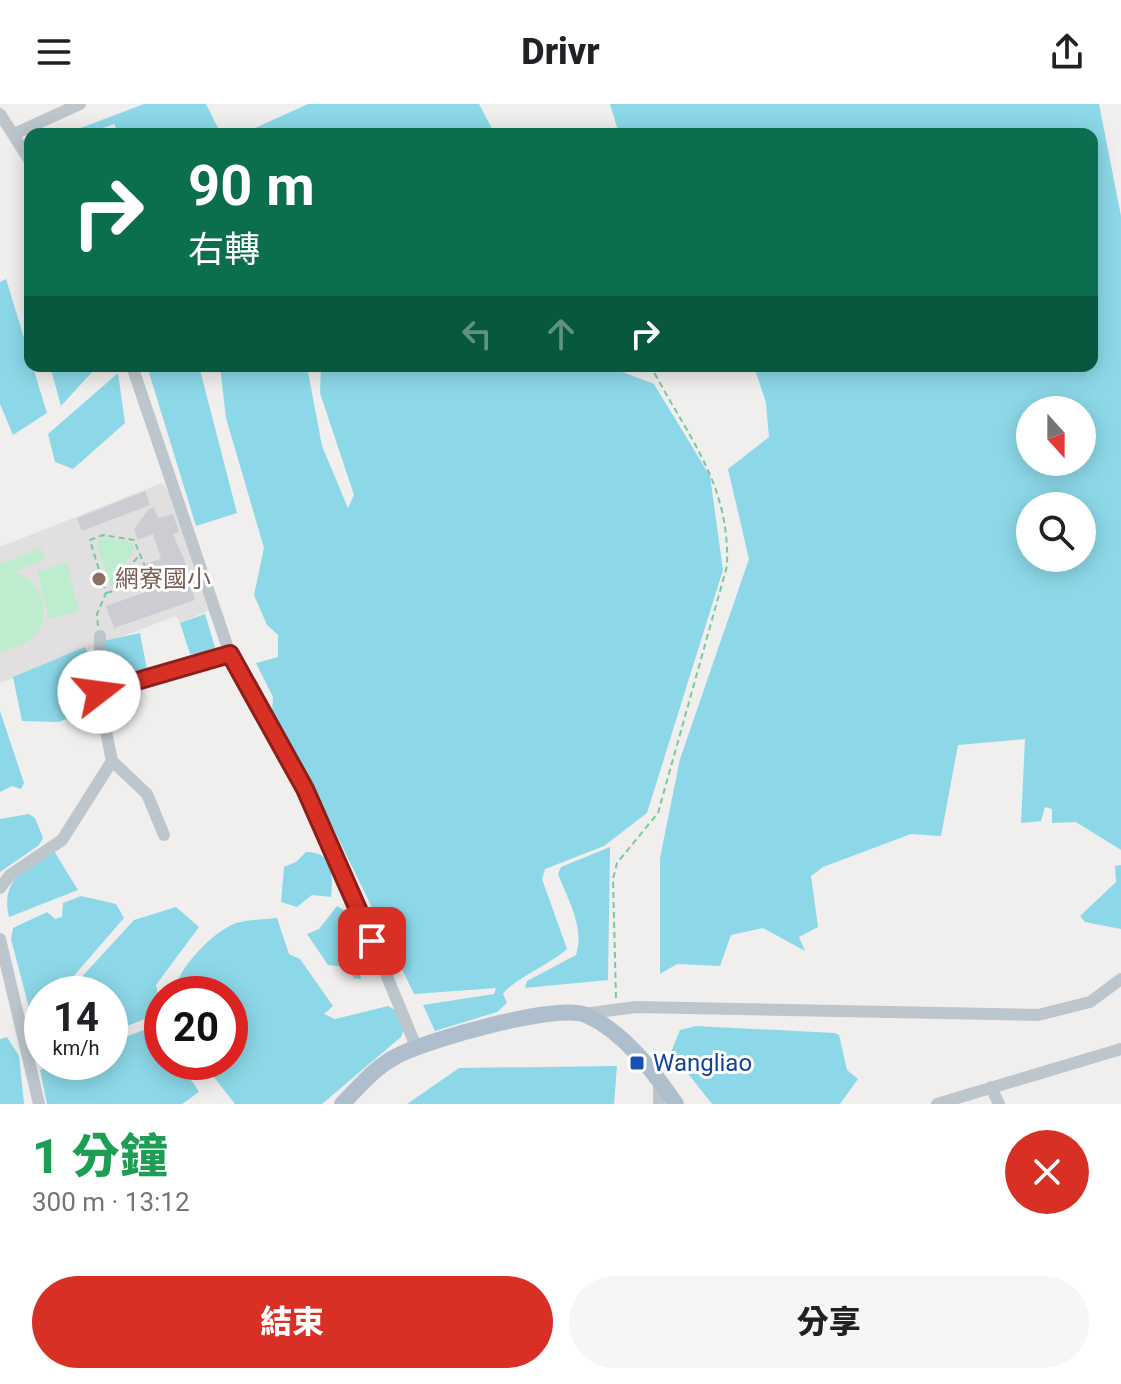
<!DOCTYPE html>
<html lang="zh-TW">
<meta charset="utf-8">
<style>
body{margin:0;font-family:Roboto,"Noto Sans TC",sans-serif;background:#f6f6f6;color:#202124;height:100vh;display:flex;flex-direction:column;font-size:30px;white-space:nowrap}
*{box-sizing:border-box;margin:0}
p{font-size:26px;color:#757577}
.icon{flex:none;width:44px;height:44px;fill:none;stroke:currentColor;stroke-width:2;stroke-linecap:round;stroke-linejoin:round}
.map{position:relative;height:1000px;overflow:hidden}
.sheet{display:flex;flex-direction:column;background:#fff;flex:1}
.sheet>*{flex:none}
.hud{position:absolute;left:24px;top:24px;width:1074px;height:244px;border-radius:16px;box-shadow:0 4px 20px #0003;background:#0b6e4f;color:#fff;overflow:hidden}
.needle{width:52px;rotate:159deg}
.fabs{position:absolute;left:1016px;top:292px;display:grid;gap:16px}
.fabs a{display:grid;place-items:center;width:80px;height:80px;border-radius:50%;background:#fff;box-shadow:0 4px 20px #0003;font-size:40px}
.speed{position:absolute;left:24px;top:872px;display:flex;gap:16px;font-size:40px;font-weight:700;text-align:center}
.speed>*{display:grid;place-content:center;width:104px;height:104px;border-radius:50%;background:#fff;box-shadow:0 4px 20px #0003;line-height:1}
.speed small{font-size:20px;font-weight:400}
.speed .limit{border:12px solid #d22;background:#fff;color:#111}
.pin{position:absolute;display:grid;place-items:center;width:68px;height:68px;color:#fff;margin:-34px;border-radius:16px;box-shadow:0 4px 12px #0006}
.me{position:absolute;width:88px;margin:-44px;rotate:75deg;stroke-linejoin:round;filter:drop-shadow(0 0 6px #0008)}
.turn{display:flex;align-items:center;gap:28px;height:168px;padding:0 32px;font-size:36px}
.turn .icon{width:104px;height:104px;stroke-width:2.5}
.turn b{display:block;font-size:56px;line-height:68px}
.lanes{display:flex;align-items:center;height:76px;padding:0 32px;background:#0003;justify-content:center;gap:40px;direction:ltr}
.lanes .off{opacity:.35}
.round{display:grid;place-items:center;flex:none;width:84px;height:84px;border-radius:42px;background:#f6f6f6}
.headline{display:flex;align-items:center;justify-content:space-between;height:136px;padding:0 32px}
h1{font-size:48px;font-weight:800;line-height:60px;color:#1e9e55}
.cta{display:flex;gap:16px;margin-top:auto;padding:16px 32px}
.cta a{flex:1;height:92px;border-radius:48px;background:#d93025;color:#fff;font-size:32px;font-weight:800;line-height:92px;text-align:center}
.cta a+a{background:#f6f6f6;color:#202124}
header{display:flex;justify-content:space-between;align-items:center;height:104px;padding:0 32px;background:#fff;font-size:36px;font-weight:800}
.map>svg:first-child{display:block}
</style>
<header><svg class="icon" aria-label="menu" viewBox="0 0 24 24"><path d="M4 6h16M4 12h16M4 18h16"/></svg>Drivr<svg class="icon" aria-label="share" viewBox="0 0 24 24"><path d="M12 15V3M7 8l5-5 5 5M5 13v7h14v-7"/></svg></header>
<div class="map">
<svg width="1121" height="1000" viewBox="0 0 1121 1000">
<rect width="100%" height="100%" fill="#f1eeee"/>
<path fill="#e1dfe0" d="M162 379 172 392 208 507 180 519 176 512 0 579V443Z"/>
<path fill="#beedce" d="M103 433 132 439 134 444 114 481 110 482 97 440Z
M41 444 45 455 14 468C38 475 53 504 38 528 29 540 13 544 0 549V460Z
M67 459 79 508 49 515 37 467Z"/>
<path fill="#8cd8e8" fill-rule="evenodd" d="M144 0H206L221 30H119L114 20 86 30H65Z
M308 0H479L495 30H242Z
M610 0H1099L1121 112V746L1076 718 1052 719V705L1045 703 1041 717 1021 719 1025 635 958 641 941 732 911 730 823 763 811 772 818 823 799 833 805 847 763 824 731 831 720 862 677 860 660 870V754L680 655 749 455 728 365 769 333 766 299 754 262H1092V30H619ZM1030 306H1082V358H1030ZM1030 402H1082V454H1030Z
M6 175 47 309 13 331 0 300V178Z
M50 262H103L93 267 61 302Z
M147 262H199L237 409 196 422Z
M220 262H307L322 342 348 404 354 391 320 289 321 262H607L654 280 710 372 723 466 647 709 604 742 545 765 542 775 567 845C549 861 514 875 503 890L507 899 497 908 435 927 423 901 494 890 496 884 414 890 309 674 272 609 273 593 256 559 278 553V531L267 521 254 491 264 444 226 314Z
M118 269 125 319 73 365 55 358 48 330Z
M205 510 217 550H190L180 519Z
M140 529 148 571 102 582 103 537Z
M85 543 89 551 79 589 84 594 79 609 59 618 22 617 13 573Z
M0 607 24 679 21 685 12 682 0 688Z
M29 710 35 714 43 734 39 741 0 768V715Z
M610 743 608 876 525 884 527 877 576 851C585 824 568 796 558 770L561 763Z
M54 747 78 786 9 813C0 775 26 764 54 747Z
M306 748C334 747 333 773 331 793L312 791 297 803 281 798 284 763 296 758Z
M1121 761V825L1085 818 1080 812 1116 778 1115 762Z
M81 792 116 800 124 814 59 889 42 890V902L29 904 11 835 13 824 47 808 55 815 62 813 63 799Z
M337 802 360 816 359 828 365 857 360 865 361 875 354 874 348 863 328 861 307 830 319 825Z
M176 803 199 823 156 881 162 908 110 929V890H66L134 816Z
M277 814 289 850 300 855 333 902 324 910 335 915 388 902 397 907 405 923 401 933 322 1000H235L202 958H230V890H173C177 867 207 834 228 823 240 815 262 816 277 814Z
M162 919V958C177 958 192 975 199 988L182 1000H47L40 966 61 958H110V939Z
M696 922 835 929 839 931 847 966 858 975 840 1000H712L671 948 680 926Z
M7 933 19 952 24 1000H0V935Z
M617 962 614 1000H407L459 964Z"/>
<path fill="#cbcdd3" d="M145 387 150 401 82 427 77 414Z
M154 403 158 414 173 410 179 428 173 430 188 465 185 466 195 496 114 524 106 502 160 483 149 471 145 460 161 455 153 430 138 436 134 425 149 405Z"/>
<g fill="none" stroke-linecap="round" stroke-linejoin="round">
<path stroke="#77c99e" stroke-width="2" stroke-dasharray="6 4" stroke-linecap="butt" d="M119 483 122 470 138 453
M98 522 97 510 106 489 90 436 103 431 134 436 151 477 106 489
M616 894 613 775 617 759 658 709 727 462C730 382 691 337 655 270V262"/>
<path stroke="#bdc6cd" stroke-width="12" d="M0 10 30 57
M14 30 80 0
M132 262 233 559 305 685 339 756 417 945
M99 588 230 550
M112 657 147 690 164 731
M0 784 10 771 62 736 112 657 99 593 100 532
M0 835 39 1000
M583 910 636 903 1038 911 1090 898 1121 875
M991 983 999 1000
M659 1000V978
M937 1000 1121 945"/>
<path stroke="#afbecc" stroke-width="16" d="M342 1000C359 983 375 963 397 952 427 936 556 899 586 911 624 928 653 967 676 1000"/>
</g>
<g fill="none" stroke-linecap="round" stroke-linejoin="round">
<defs>
<path id="route" d="M99 588 230 550 305 685 372 837"/>
</defs>
<use href="#route" stroke="#8d1f18" stroke-width="20"/>
<use href="#route" stroke="#d93025" stroke-width="14"/>
</g>
<circle fill="#8d6e63" stroke="#fff" stroke-width="3" cx="99" cy="475" r="8"/>
<rect fill="#1a4fb4" stroke="#fff" stroke-width="3" x="629" y="951" width="16" height="16" rx="4"/>
<g text-anchor="middle" stroke-width="6" stroke-linejoin="round" paint-order="stroke">
<g font-size="24" fill="#785e54" stroke="#fff" text-anchor="start">
<text x="115" y="483">網寮國小</text>
</g>
<g font-size="24" fill="#164399" stroke="#fff" text-anchor="start">
<text x="653" y="967">Wangliao</text>
</g>
</g>
</svg>
<div class="fabs">
<a><svg class="needle" viewBox="-14 -14 28 28"><path d="M0-13l5 13h-10z" fill="#e53935"/><path d="M0 13l5-13h-10z" fill="#757577"/></svg></a>
<a><svg class="icon" aria-label="search" viewBox="0 0 24 24"><circle cx="10" cy="10" r="6"/><path d="M15 15l6 6"/></svg></a>
</div>
<div class="speed"><div>14<small>km/h</small></div><div class="limit">20</div></div>
<div class="pin" style="left:372px;top:837px;background:#d93025"><svg class="icon" aria-label="arrive" viewBox="0 0 24 24"><path d="M6 21V4h12l-3 4 3 4H6"/></svg></div>
<svg class="me" style="left:99px;top:588px" viewBox="-20 -20 40 40"><circle r="19" fill="#fff"/><path d="M0-13L10 11 0 6-10 11z" fill="#d93025"/></svg>
<div class="hud">
<div class="turn"><svg class="icon" aria-label="right" viewBox="0 0 24 24"><path d="M7 20v-9h11M14 6l5 5-5 5"/></svg><div><b>90 m</b>右轉</div></div>
<div class="lanes"><svg class="icon off" aria-label="left" viewBox="0 0 24 24"><path d="M17 20v-9H6M10 6l-5 5 5 5"/></svg><svg class="icon off" aria-label="ahead" viewBox="0 0 24 24"><path d="M12 20V5M6 11l6-6 6 6"/></svg><svg class="icon" aria-label="right" viewBox="0 0 24 24"><path d="M7 20v-9h11M14 6l5 5-5 5"/></svg></div>
</div>
</div>
<section class="sheet">
<div class="headline"><div><h1>1 分鐘</h1><p>300 m · 13:12</p></div><a class="round" style="background:#d93025;color:#fff"><svg class="icon" aria-label="close" viewBox="0 0 24 24"><path d="M6 6l12 12M18 6L6 18"/></svg></a></div>
<div class="cta"><a>結束</a><a>分享</a></div>
</section>
